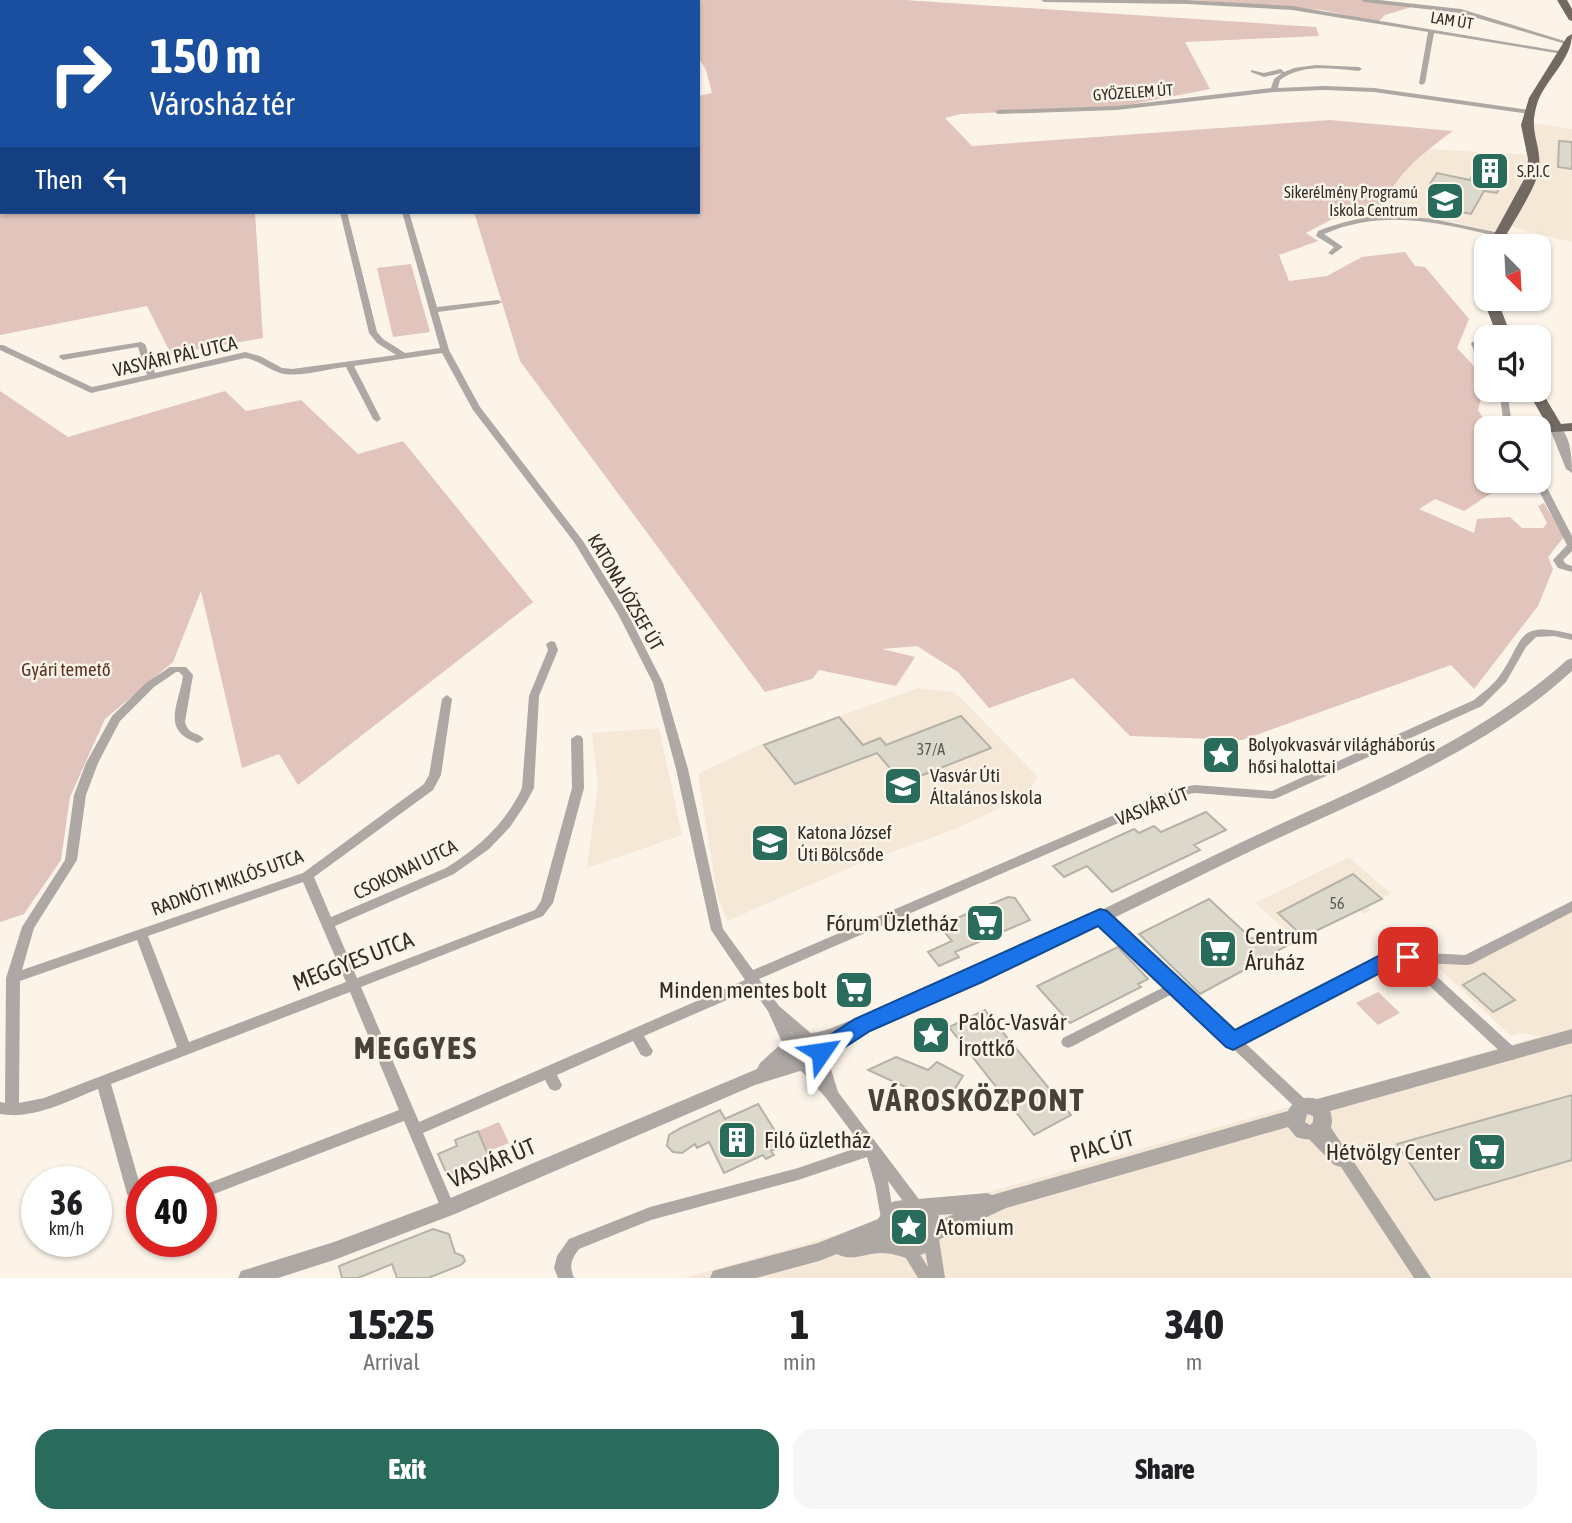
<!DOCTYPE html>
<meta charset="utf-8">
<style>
body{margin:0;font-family:"Asap Condensed",sans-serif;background:#f6f6f6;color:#202124;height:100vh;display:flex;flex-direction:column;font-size:26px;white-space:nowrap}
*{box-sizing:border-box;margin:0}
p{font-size:23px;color:#757577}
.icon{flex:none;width:38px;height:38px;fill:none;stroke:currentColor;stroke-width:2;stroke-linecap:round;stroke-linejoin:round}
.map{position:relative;height:1278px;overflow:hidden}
.panel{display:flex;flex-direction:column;background:#fff;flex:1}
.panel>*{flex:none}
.top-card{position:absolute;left:0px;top:0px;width:700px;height:214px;box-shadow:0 2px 5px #0004;background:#1a4fa0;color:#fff;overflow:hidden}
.needle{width:46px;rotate:156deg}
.tools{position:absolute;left:1474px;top:234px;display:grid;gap:14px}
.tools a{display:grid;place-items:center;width:77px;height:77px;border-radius:14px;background:#fff;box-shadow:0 2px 5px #0004;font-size:35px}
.speed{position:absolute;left:21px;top:1166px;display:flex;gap:14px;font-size:35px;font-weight:700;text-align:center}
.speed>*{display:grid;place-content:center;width:91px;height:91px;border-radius:50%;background:#fff;box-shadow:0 2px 5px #0004;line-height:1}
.speed small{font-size:18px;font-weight:400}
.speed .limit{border:10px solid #d22;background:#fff;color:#111}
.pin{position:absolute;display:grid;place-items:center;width:60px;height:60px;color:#fff;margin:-30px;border-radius:14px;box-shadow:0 4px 10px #0006}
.me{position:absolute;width:77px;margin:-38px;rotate:58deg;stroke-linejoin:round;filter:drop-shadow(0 0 5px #0008)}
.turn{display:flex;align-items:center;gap:24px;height:147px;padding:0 35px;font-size:32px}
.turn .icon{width:91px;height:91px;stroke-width:2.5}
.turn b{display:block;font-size:49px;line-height:60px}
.then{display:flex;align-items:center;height:66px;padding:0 35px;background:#0003;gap:14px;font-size:26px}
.eta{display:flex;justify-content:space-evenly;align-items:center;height:119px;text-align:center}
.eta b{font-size:42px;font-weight:800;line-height:49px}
.action{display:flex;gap:14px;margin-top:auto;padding:14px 35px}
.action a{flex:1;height:80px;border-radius:21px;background:#2a6c5c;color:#fff;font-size:28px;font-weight:800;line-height:80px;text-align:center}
.action a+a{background:#f6f6f6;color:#202124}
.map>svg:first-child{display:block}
</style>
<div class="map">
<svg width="1572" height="1278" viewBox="0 0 1572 1278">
<rect width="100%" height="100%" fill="#fcf4e9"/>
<path fill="#f5e8d6" d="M1533 123 1572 129V242L1512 227 1507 234 1453 222 1377 215 1390 187 1427 149 1534 155Z
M918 688 955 692 1038 777 1025 796 958 828 851 867 727 921 717 895 698 774 756 746Z
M659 728 682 835 587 868 598 784 592 733Z
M1349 857 1391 894 1367 906 1371 910 1363 914 1357 910 1297 940 1255 903Z
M1572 906V1278H684L1541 1036 1519 1033 1511 1036 1428 958 1467 960Z"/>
<path fill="#e1c4bc" d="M0 0H905L1316 27 1319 36 1185 42 1210 89 1118 107 961 114 945 118 972 146 1330 120 1453 131C1419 155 1394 177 1377 215L1332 219 1306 233 1318 241 1279 255 1289 281 1327 276 1362 257 1405 252 1415 266 1425 267 1469 319 1457 348 1486 379 1478 410 1490 429H1486V481H1510L1464 511 1435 499 1419 509 1474 533 1477 519 1510 517 1522 528H1543L1547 523 1538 506 1544 503 1564 537 1548 557 1553 569 1538 606 1474 689 1451 665 1242 740 1130 736 1073 678 989 708 958 672 917 646 882 649 915 657 896 686 819 670 812 679 765 692 520 361 474 212H698V96L712 93 706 70 698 57V2H2V212H255L263 338 171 354 147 306 0 335Z
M1192 0H1365L1415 6 1385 15 1378 22 1322 10Z
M411 264 430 332 393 337 377 268Z
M0 391 68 437 225 391 246 411 301 400 358 454 403 441 533 602 298 785 279 754 242 768 201 591 173 662 105 719 70 797 61 860 24 914 0 922Z
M1378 992 1400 1013 1378 1025 1356 1003Z
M499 1122 509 1143 486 1152 478 1131Z"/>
<path fill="#dcd9cc" stroke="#b5b2a6" stroke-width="2" d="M1559 141 1572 142V169L1558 167Z
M1477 166 1506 171 1497 193 1484 191 1471 214 1451 210 1462 191 1430 184 1437 173 1470 180Z
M961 716 991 748 915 778 912 775 900 780 877 753 795 784 764 745 839 717 863 745 880 738 886 745Z
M1206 812 1226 830 1194 845 1200 850 1112 892 1087 866 1064 877 1053 866 1134 829 1139 833 1154 826 1161 832Z
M1353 874 1382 899 1295 941 1274 953 1278 957 1268 962 1264 959 1200 994 1139 934 1209 899 1252 939 1256 936 1267 946 1296 930 1278 913Z
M1008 897 1015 898 1030 920 955 952 959 957 939 966 928 952 952 941 942 929 947 927 945 923Z
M1118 947 1148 979 1138 984 1141 987 1070 1023 1037 986Z
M1484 973 1515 1000 1493 1012 1463 985Z
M985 1010 987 1013 1071 1115 1034 1135 949 1027Z
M896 1057 928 1070 937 1062 963 1076 945 1105 868 1070Z
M1572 1095V1160L1435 1200 1397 1144Z
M758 1104 784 1145 771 1151 774 1155 766 1159 763 1155 724 1173 709 1142 697 1148 695 1144 682 1153 673 1152 667 1146 669 1135 681 1128 720 1110 725 1119Z
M478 1131 490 1160 460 1177 458 1171 447 1175 438 1154 457 1146 455 1140Z
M433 1229 449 1234 455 1253 463 1256 465 1261 461 1265 428 1278H397L392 1264 358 1278H342L339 1266Z"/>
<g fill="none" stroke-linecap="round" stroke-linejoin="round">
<path fill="#aea8a5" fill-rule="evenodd" d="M1041 0H1187L1292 6 1565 52 1562 54 1434 33 1425 83 1422 85 1419 83 1428 32 1292 10 1187 4 1044 2Z
M1361 0H1379L1461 9 1571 43 1566 44 1460 13 1364 2Z
M1316 65 1359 67 1362 69 1359 71C1332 69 1303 63 1280 80L1278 88 1324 86 1374 88 1530 110 1533 112 1530 114 1374 92 1324 90 1274 92 1117 110 998 114 995 112 998 110 1117 106 1271 88 1274 79 1282 73 1264 77 1251 72V70L1264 73 1281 69 1284 72 1294 68Z
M340 212H347L377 332 383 339 405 353 440 348 402 212H409L437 307 498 300 502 302 498 304 438 312 449 350 480 407 583 541 628 614 663 683 688 769 723 929 753 970 1177 788 1195 785 1272 791 1474 700C1482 693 1492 686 1498 678 1526 640 1513 620 1572 634V640L1554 636 1536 637 1526 647 1506 682 1482 706 1277 798 1273 799 1195 793 1183 795 759 979 779 1006 813 1035 815 1039 813 1043C803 1046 797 1038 791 1032L797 1045 795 1049 790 1051 785 1049 768 1011 752 989 644 1036 653 1051 651 1055 646 1057 641 1055 633 1041 557 1075 562 1085 560 1089 555 1091 550 1089 545 1080 423 1133 455 1208 453 1213 448 1215 443 1213 404 1121 201 1199V1186L399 1110 350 992 111 1084 142 1192V1208L137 1207 127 1194 98 1089C68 1101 33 1120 0 1114V1102L5 1103 6 978 22 927 65 860 74 795 86 763 112 716 146 683 170 667H186L193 675 185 722C189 736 197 731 204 739L198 743C160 731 179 704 183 676L179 672H176L154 687 120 721 98 763 86 795 77 860 34 928 22 970 303 873 424 784 429 775 442 699 447 695 452 699 441 775 433 790 314 877 331 917 446 868C478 848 506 823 522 788L529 696 548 650 546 644 551 641 555 642 558 650 539 696 534 788 526 803 510 827 489 849 454 874 335 926 357 978 535 910 541 901 572 788 571 739 577 735 581 736 583 739 584 788 553 903 543 916 361 987 419 1122 745 980 711 930 676 769 653 683 618 614 574 542 473 410 442 353 354 366 381 419 377 422 373 419 346 367C327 369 299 378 280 373 268 369 258 360 245 358L91 393 0 350V345H3L92 387 147 375 138 347 63 360 59 357 60 355 141 342 145 344 155 373 245 352 260 356 282 368 292 369 396 355 377 343 369 333ZM303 882 346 982 189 1042 148 936ZM137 940 177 1047 44 1098 19 1103 20 981Z
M1386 215 1433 219 1500 233 1504 235 1500 237C1439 223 1385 208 1324 234L1343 247 1332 255 1328 253 1334 247 1316 236 1318 231C1341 222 1362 217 1386 215Z
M1472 342H1475C1484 346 1486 359 1486 368L1482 366 1471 344Z
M1499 390H1507L1511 418 1517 429H1508L1503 418Z
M1538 477 1543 480 1572 536V551L1563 560 1566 564 1572 566V572L1558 568 1553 560 1567 545 1534 481H1538Z
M1572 901V912L1472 964 1467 965 1422 963 1517 1050 1519 1054 1517 1058 1512 1060 1507 1058 1404 962H1397L1244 1042 1308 1102 1310 1106 1308 1110 1303 1112 1298 1110 1174 993 1073 1046 1068 1048 1063 1046 1061 1042 1063 1038 1166 986 1096 919 1094 916 1096 913 1100 911 1104 913 1235 1034 1390 953 1407 952 1465 955Z
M820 1050 825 1052 827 1056 838 1092 921 1202 923 1207 921 1212 916 1214 911 1212 888 1181 894 1219 892 1224 887 1226 882 1224 875 1185 867 1157 798 1180 651 1220 579 1249C571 1260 569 1265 574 1278H558L554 1268 557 1256 569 1239 650 1207 798 1168 862 1146 826 1098 796 1065 798 1061C807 1058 812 1065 818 1071L813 1056 815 1052Z
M1323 1121 1328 1123 1431 1278H1414L1341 1167 1334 1165 1306 1136 1304 1132 1306 1128 1311 1126 1316 1128 1318 1123Z
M931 1232 936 1234 939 1239 945 1278H918L901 1250 904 1245 909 1243 914 1245 928 1267 923 1239 926 1234Z"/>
<path fill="#aea8a5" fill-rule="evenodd" d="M1556 425C1571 432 1572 458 1572 473L1566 469 1550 429Z
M1572 658V671C1481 754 1365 797 1255 849 1113 918 973 990 825 1043L830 1052 823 1065 814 1070 808 1073 800 1071 755 1085 455 1214 334 1260 278 1278H238L241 1271 248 1269 334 1242 441 1202 757 1069 760 1063 792 1034C799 1031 805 1034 812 1033 829 1031 847 1021 863 1015 994 966 1118 901 1244 841 1358 787 1472 745 1567 660ZM802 1047H808L811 1055 806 1057 794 1054Z
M1572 1029V1043L1330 1111C1339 1135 1315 1144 1296 1137L1288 1127 1006 1208 938 1240 934 1250 909 1259C900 1256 891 1253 881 1253 867 1253 850 1262 837 1254L819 1261 756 1278H710L713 1271 720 1269 818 1243 878 1219 888 1204 895 1201 987 1193 992 1195 1288 1111C1293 1100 1304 1095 1317 1099ZM1307 1114 1313 1116V1122L1310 1125 1305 1122ZM954 1214 941 1220 938 1215ZM916 1217 923 1227 920 1237 910 1241 899 1236 895 1226 901 1218Z"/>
<path fill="#726963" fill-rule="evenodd" d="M1557 0H1567L1572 9V21L1569 20Z
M1572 34C1572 59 1547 78 1538 101 1527 134 1542 141 1539 170 1537 186 1509 230 1499 247H1487L1527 174 1528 159 1521 125 1529 98 1567 37Z
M1485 296 1486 299H1497L1512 338H1498L1483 299Z
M1539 387 1561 424 1572 423V431L1551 432 1527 390H1538Z"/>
</g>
<path fill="#1a73e8" stroke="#114b97" stroke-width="2" d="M1100 909 1107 911 1235 1030 1388 951 1414 952 1417 957 1414 962 1397 964 1233 1050 1226 1047 1098 926 982 982 870 1031 828 1058 821 1060 813 1058 810 1052 813 1046 855 1019Z"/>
<defs>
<symbol id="building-square" viewBox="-11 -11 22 22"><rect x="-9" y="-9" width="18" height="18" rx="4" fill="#2a6c5c" stroke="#fcf4e9"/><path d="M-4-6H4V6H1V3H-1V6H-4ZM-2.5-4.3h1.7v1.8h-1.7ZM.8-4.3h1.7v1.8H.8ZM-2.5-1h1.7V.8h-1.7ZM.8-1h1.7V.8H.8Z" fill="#fff"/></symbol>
<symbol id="school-square" viewBox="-11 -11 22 22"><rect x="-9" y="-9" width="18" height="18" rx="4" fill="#2a6c5c" stroke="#fcf4e9"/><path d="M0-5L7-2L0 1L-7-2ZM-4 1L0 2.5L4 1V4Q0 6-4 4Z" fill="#fff"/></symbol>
<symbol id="sight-square" viewBox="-11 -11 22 22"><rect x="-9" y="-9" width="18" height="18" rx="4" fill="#2a6c5c" stroke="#fcf4e9"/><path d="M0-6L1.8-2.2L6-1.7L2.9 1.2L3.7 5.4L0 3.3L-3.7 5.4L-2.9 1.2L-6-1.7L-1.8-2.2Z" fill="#fff"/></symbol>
<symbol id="supermarket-square" viewBox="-11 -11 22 22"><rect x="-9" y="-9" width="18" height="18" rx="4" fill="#2a6c5c" stroke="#fcf4e9"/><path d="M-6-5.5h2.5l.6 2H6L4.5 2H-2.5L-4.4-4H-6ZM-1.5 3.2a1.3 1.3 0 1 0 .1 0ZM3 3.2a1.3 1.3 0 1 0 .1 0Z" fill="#fff"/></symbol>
</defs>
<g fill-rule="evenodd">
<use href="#building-square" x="1468" y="149" width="44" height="44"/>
<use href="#school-square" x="1423" y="179" width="44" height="44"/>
<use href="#sight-square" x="1199" y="733" width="44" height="44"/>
<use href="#school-square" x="881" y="764" width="44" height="44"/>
<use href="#school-square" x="748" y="821" width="44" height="44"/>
<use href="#supermarket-square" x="963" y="901" width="44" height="44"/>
<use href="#supermarket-square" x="1196" y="927" width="44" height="44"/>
<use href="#supermarket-square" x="832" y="968" width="44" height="44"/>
<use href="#sight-square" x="909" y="1013" width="44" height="44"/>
<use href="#building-square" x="715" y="1118" width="44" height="44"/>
<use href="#supermarket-square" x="1465" y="1130" width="44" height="44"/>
<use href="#sight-square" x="887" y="1205" width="44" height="44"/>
</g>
<g text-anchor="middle" stroke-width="5" stroke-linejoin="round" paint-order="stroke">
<g font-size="16" fill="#302d29" stroke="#fcf4e9">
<text transform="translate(1452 20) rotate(9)" y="6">LAM ÚT</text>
<text transform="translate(1133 92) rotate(-4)" y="6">GYŐZELEM ÚT</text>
</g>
<g font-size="16" fill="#302d29" stroke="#fcf4e9" text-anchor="start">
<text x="1517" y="177">S.P.I.C</text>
<text x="1418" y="198" text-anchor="end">Sikerélmény Programú<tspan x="1418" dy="18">Iskola Centrum</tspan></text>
</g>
<g font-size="16" fill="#5b5852">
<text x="931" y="755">37/A</text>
<text x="1337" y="909">56</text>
</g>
<g font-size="19" fill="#302d29" stroke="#fcf4e9">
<text transform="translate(175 356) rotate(-13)" y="7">VASVÁRI PÁL UTCA</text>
<text transform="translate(626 592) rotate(60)" y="7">KATONA JÓZSEF ÚT</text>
<text transform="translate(1152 806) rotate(-21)" y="7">VASVÁR ÚT</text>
<text transform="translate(405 869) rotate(-26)" y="7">CSOKONAI UTCA</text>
<text transform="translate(227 882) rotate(-20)" y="7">RADNÓTI MIKLÓS UTCA</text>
</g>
<g font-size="19" fill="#5f3125" stroke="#fcf4e9">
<text x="66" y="676">Gyári temető</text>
</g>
<g font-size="19" fill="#302d29" stroke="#fcf4e9" text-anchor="start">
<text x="1248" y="751">Bolyokvasvár világháborús<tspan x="1248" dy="22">hősi halottai</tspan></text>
<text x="930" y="782">Vasvár Úti<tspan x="930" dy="22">Általános Iskola</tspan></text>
<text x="797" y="839">Katona József<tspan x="797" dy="22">Úti Bölcsőde</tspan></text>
</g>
<g font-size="23" fill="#302d29" stroke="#fcf4e9" text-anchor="start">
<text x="958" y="931" text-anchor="end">Fórum Üzletház</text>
<text x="1245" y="944">Centrum<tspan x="1245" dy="26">Áruház</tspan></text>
<text x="827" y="998" text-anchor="end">Minden mentes bolt</text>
<text x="958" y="1030">Palóc-Vasvár<tspan x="958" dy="26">Írottkő</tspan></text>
<text x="764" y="1148">Filó üzletház</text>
<text x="1460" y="1160" text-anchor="end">Hétvölgy Center</text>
<text x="936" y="1235">Atomium</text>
</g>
<g font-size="23" fill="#302d29" stroke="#fcf4e9">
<text transform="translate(353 961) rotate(-21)" y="8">MEGGYES UTCA</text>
<text transform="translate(1102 1146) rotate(-16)" y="8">PIAC ÚT</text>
<text transform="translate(492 1163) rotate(-23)" y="8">VASVÁR ÚT</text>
</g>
<g font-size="32" font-weight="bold" letter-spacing="2" fill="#494239" stroke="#fcf4e9">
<text x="416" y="1059">MEGGYES</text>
<text x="977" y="1111">VÁROSKÖZPONT</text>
</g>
</g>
</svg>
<div class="tools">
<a><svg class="needle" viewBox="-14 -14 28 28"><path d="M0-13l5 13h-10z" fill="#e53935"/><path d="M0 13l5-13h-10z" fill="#757577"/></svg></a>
<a><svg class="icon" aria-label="sound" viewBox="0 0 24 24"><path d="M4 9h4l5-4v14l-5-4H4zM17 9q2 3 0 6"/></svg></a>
<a><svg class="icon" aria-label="search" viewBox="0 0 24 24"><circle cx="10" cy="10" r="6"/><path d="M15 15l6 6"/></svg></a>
</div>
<div class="speed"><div>36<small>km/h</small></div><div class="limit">40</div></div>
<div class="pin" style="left:1408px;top:957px;background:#d93025"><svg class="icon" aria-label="arrive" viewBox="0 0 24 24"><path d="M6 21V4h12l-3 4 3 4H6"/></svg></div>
<svg class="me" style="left:821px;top:1052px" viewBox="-20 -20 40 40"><path d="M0-17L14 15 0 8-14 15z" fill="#1a73e8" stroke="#fff" stroke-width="4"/></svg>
<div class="top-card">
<div class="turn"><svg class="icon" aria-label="right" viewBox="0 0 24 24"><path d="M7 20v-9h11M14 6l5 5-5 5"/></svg><div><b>150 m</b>Városház tér</div></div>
<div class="then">Then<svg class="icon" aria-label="left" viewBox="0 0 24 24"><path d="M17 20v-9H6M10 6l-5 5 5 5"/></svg></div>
</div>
</div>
<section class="panel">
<div class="eta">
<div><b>15:25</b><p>Arrival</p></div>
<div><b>1</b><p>min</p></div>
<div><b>340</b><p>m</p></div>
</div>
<div class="action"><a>Exit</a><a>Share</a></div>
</section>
